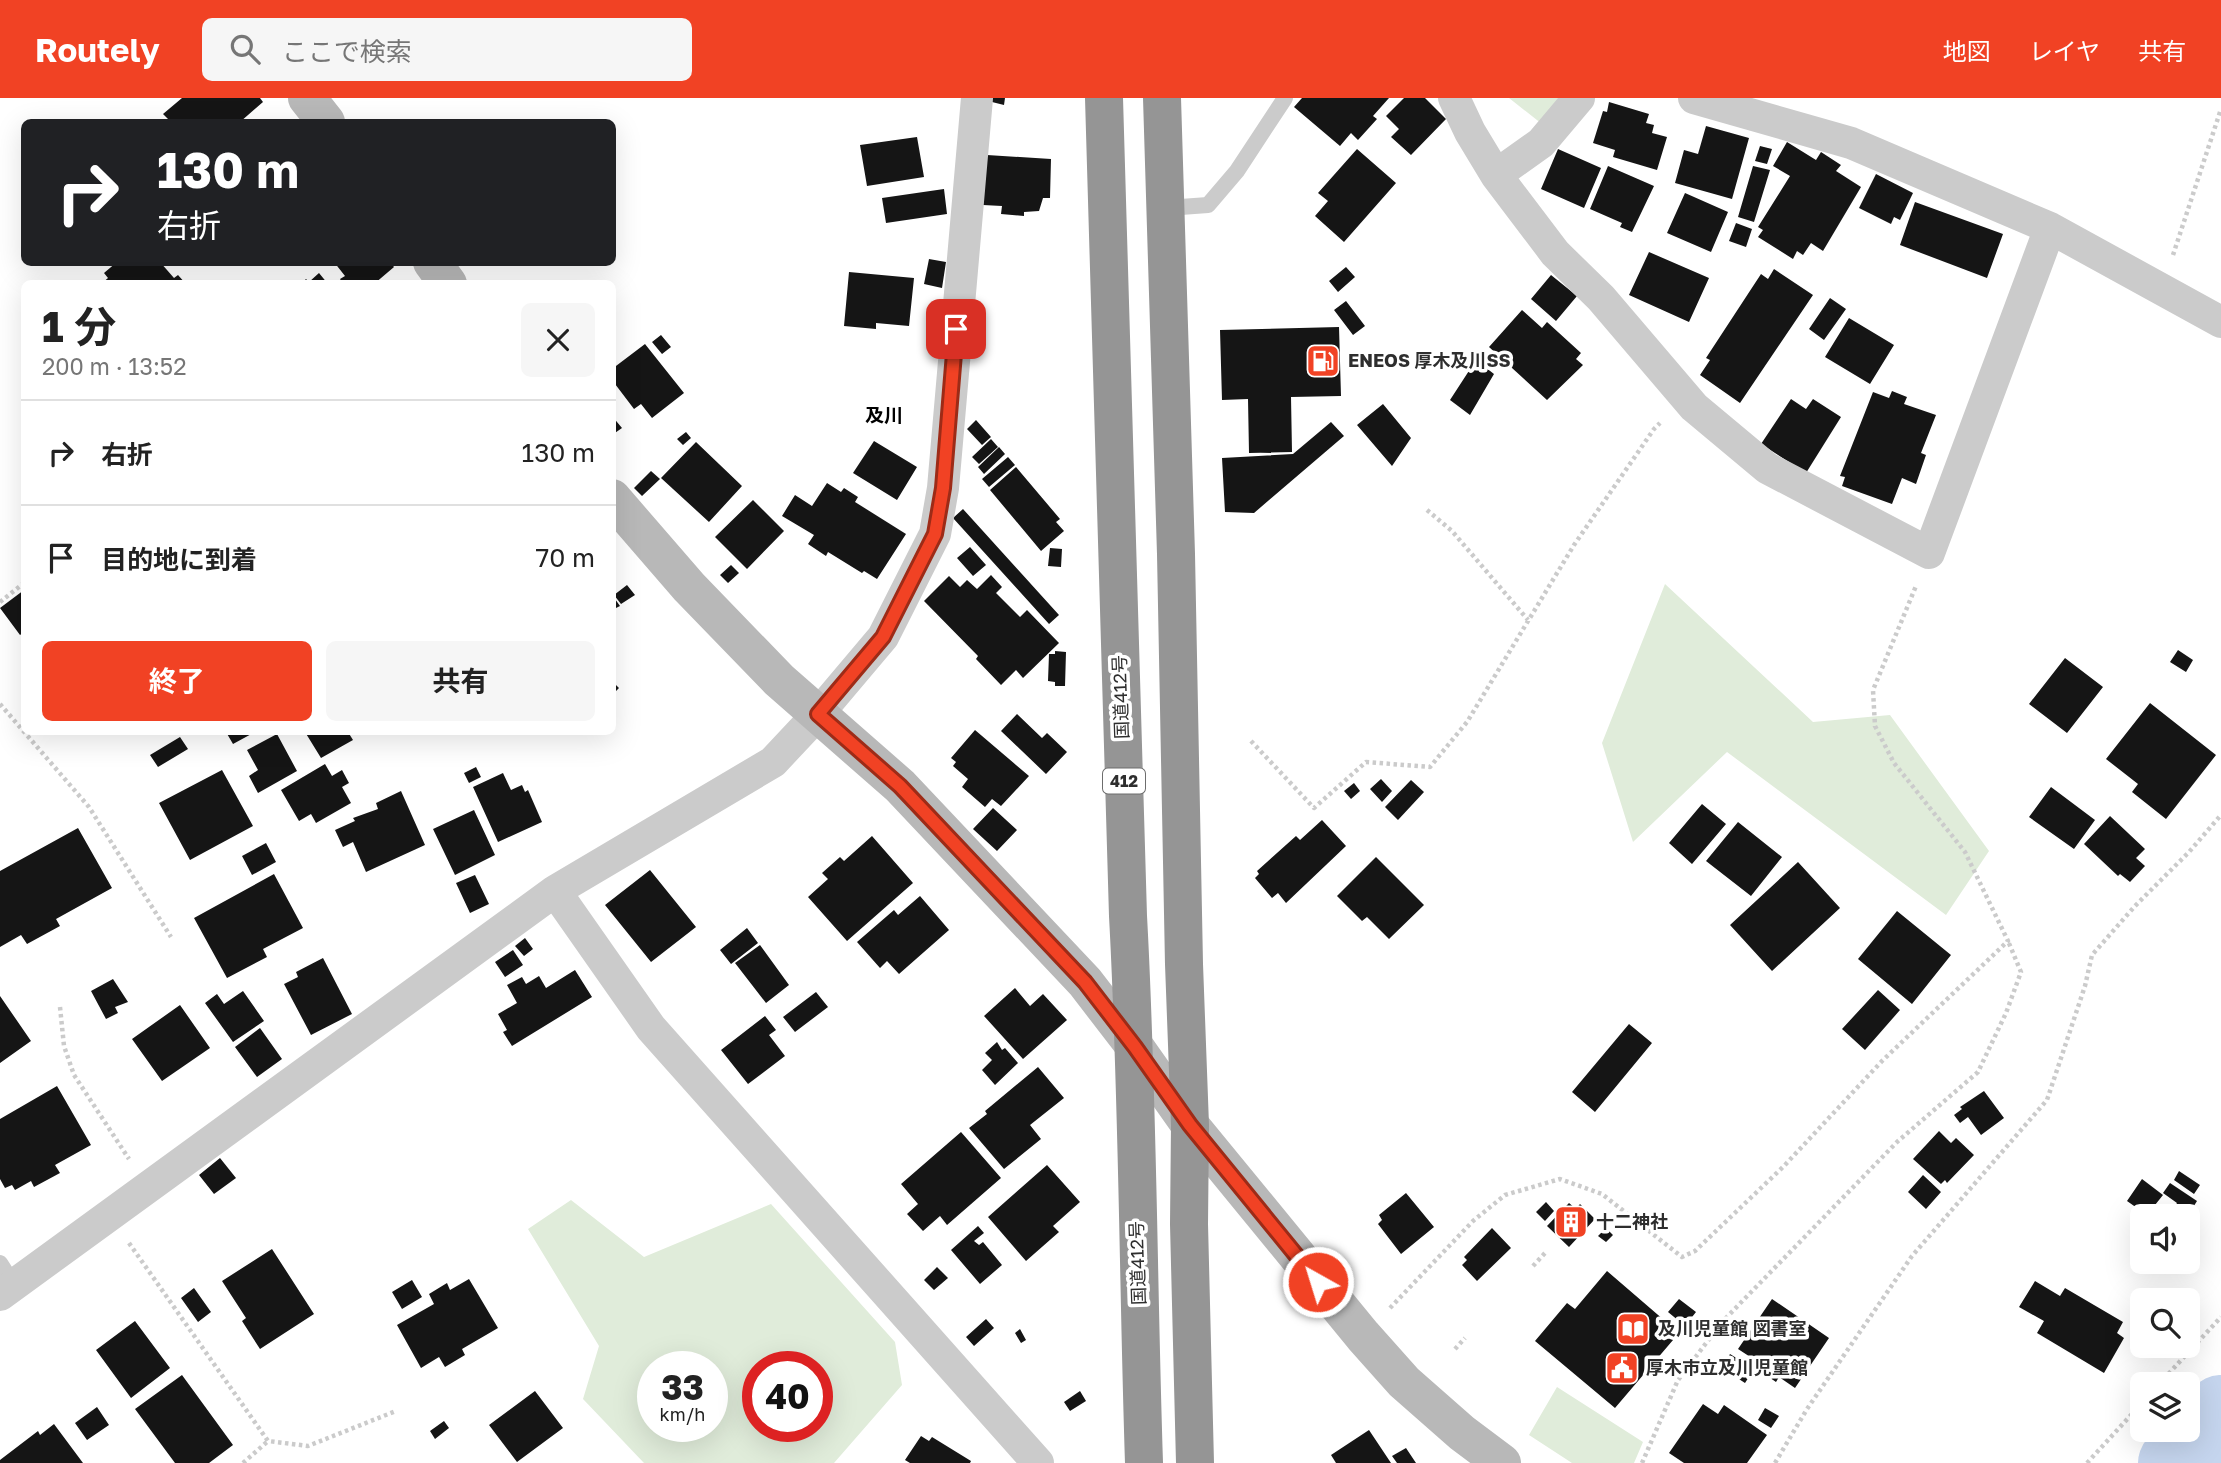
<!DOCTYPE html>
<html lang="ja">
<meta charset="utf-8">
<style>
body{margin:0;font-family:"Golos Text","Noto Sans JP",sans-serif;background:#f6f6f6;color:#222;height:100vh;display:flex;flex-direction:column;font-size:26px;white-space:nowrap}
*{box-sizing:border-box;margin:0}
p{font-size:23px;color:#767676}
.icon{flex:none;width:38px;height:38px;fill:none;stroke:currentColor;stroke-width:2;stroke-linecap:round;stroke-linejoin:round}
.map{position:relative;flex:1;overflow:hidden}
.drawer{position:absolute;left:21px;top:182px;width:595px;height:455px;display:flex;flex-direction:column;background:#fff;border-radius:10px;box-shadow:0 7px 28px #0002}
.drawer>*{flex:none}
.top-card{position:absolute;left:21px;top:21px;width:595px;height:147px;border-radius:10px;box-shadow:0 7px 28px #0002;background:#202124;color:#fff;overflow:hidden}
.controls{position:absolute;left:2130px;top:1106px;display:grid;gap:14px}
.controls a{display:grid;place-items:center;width:70px;height:70px;border-radius:10px;background:#fff;box-shadow:0 7px 28px #0002;font-size:35px}
.speed{position:absolute;left:637px;top:1253px;display:flex;gap:14px;font-size:35px;font-weight:700;text-align:center}
.speed>*{display:grid;place-content:center;width:91px;height:91px;border-radius:50%;background:#fff;box-shadow:0 7px 28px #0002;line-height:1}
.speed small{font-size:18px;font-weight:400}
.speed .limit{border:10px solid #d22;background:#fff;color:#111}
.pin{position:absolute;display:grid;place-items:center;width:60px;height:60px;color:#fff;margin:-30px;border-radius:14px;box-shadow:0 4px 10px #0006}
.me{position:absolute;width:77px;margin:-38px;rotate:321deg;stroke-linejoin:round;filter:drop-shadow(0 0 5px #0008)}
.turn{display:flex;align-items:center;gap:24px;height:147px;padding:0 21px;font-size:32px}
.turn .icon{width:91px;height:91px;stroke-width:2.5}
.turn b{display:block;font-size:49px;line-height:60px}
.round{display:grid;place-items:center;flex:none;width:74px;height:74px;border-radius:10px;background:#f6f6f6}
.head{display:flex;align-items:center;justify-content:space-between;height:119px;padding:0 21px}
h1{font-size:42px;font-weight:700;line-height:52px}
.cta{display:flex;gap:14px;margin-top:auto;padding:14px 21px}
.cta a{flex:1;height:80px;border-radius:10px;background:#f14224;color:#fff;font-size:28px;font-weight:700;line-height:80px;text-align:center}
.cta a+a{background:#f6f6f6;color:#222}
ul{padding:0;list-style:none}
li{display:flex;align-items:center;gap:21px;height:105px;padding:0 21px;border-top:2px solid #e0e0e0}
li div{flex:1}
li b{display:block;font-size:26px}
li em{font-style:normal}
header{display:flex;align-items:center;gap:42px;box-sizing:border-box;height:98px;padding:0 35px;background:#f14224;color:#fff}
header strong{font-size:33px}
nav{display:flex;gap:38px;margin-inline-start:auto;font-size:24px}
.search{width:490px;height:63px;background:#f6f6f6;display:flex;align-items:center;gap:18px;box-sizing:border-box;padding:0 24px;border-radius:10px;color:#767676;font-size:26px}
.map>svg:first-child{display:block}
</style>
<header>
<strong>Routely</strong>
<div class="search"><svg class="icon" aria-label="search" viewBox="0 0 24 24"><circle cx="10" cy="10" r="6"/><path d="M15 15l6 6"/></svg>ここで検索</div>
<nav><a>地図</a><a>レイヤ</a><a>共有</a></nav>
</header>
<div class="map">
<svg width="2221" height="1365" viewBox="0 0 2221 1365">
<rect width="100%" height="100%" fill="#fff"/>
<path fill="#e0ecda" fill-rule="evenodd" d="M1509 0H1569L1547 30Z
M1665 486 1813 624 1890 617 1989 753 1946 817 1727 654 1633 744 1602 645Z
M571 1102 644 1159 771 1106 895 1244 902 1287 834 1365H644L583 1301 599 1248 528 1131ZM653 1269H712V1328H653ZM758 1269H817V1328H758Z
M1557 1289 1643 1344 1634 1365H1572L1529 1337Z"/>
<g fill="none" stroke-linecap="round" stroke-linejoin="round">
<path stroke="#c5d5ee" stroke-width="72" d="M2174 1365 2221 1313"/>
</g>
<path fill="#151515" d="M182 0H260L263 4 240 24H171L163 16Z
M992 0H1005L1004 7 992 4Z
M1302 0H1389L1373 18 1377 21 1358 42 1351 35 1340 48 1294 9Z
M1404 0H1425L1446 21 1411 57 1391 39 1399 31 1386 18Z
M1609 4 1649 16 1646 25 1654 27 1652 35 1667 39 1657 72 1613 59 1615 52 1593 45 1603 13 1607 14Z
M1706 28 1749 40 1732 101 1675 85 1684 52 1698 56Z
M917 39 924 79 867 88 860 47Z
M1787 44 1816 62 1821 54 1841 67 1836 73 1861 89 1823 153 1811 145 1803 157 1797 153 1793 161 1758 139 1763 132 1758 129 1790 78 1773 68Z
M1760 48 1772 51 1767 66 1755 63Z
M1357 51 1396 85 1344 144 1315 118 1328 103 1318 95Z
M1558 51 1601 70 1584 110 1541 91Z
M987 57 1051 61 1050 100H1043L1039 113 1024 114V118L1001 116 1002 108 983 107Z
M1608 68 1654 88 1632 134 1620 129 1622 125 1590 111Z
M1753 68 1770 72 1754 124 1738 119Z
M1876 76 1913 95 1900 122 1894 119 1891 126 1859 110Z
M944 91 947 116 886 125 882 100Z
M1685 95 1728 114 1711 154 1667 135Z
M1915 104 2003 136 1987 180 1900 147Z
M1736 125 1752 131 1746 149 1729 143Z
M1649 154 1709 180 1689 224 1629 197Z
M929 161 946 164 942 190 924 186Z
M117 164H160L174 180 178 177 186 186H101L108 180 104 175Z
M334 164H390L394 169 374 186H343L340 181 345 178Z
M1346 169 1355 179 1338 194 1329 183Z
M1774 171 1813 197 1740 305 1700 277 1710 262 1706 260 1761 176 1768 181Z
M849 174 914 180 909 228 876 225V231L844 228Z
M319 175 328 186H301L306 181 309 184Z
M1551 177 1577 198 1556 223 1531 201Z
M1830 200 1846 211 1824 242 1809 231Z
M1346 203 1365 228 1353 237 1334 212Z
M1522 212 1542 230 1547 224 1581 255 1576 261 1583 267 1547 302 1489 249Z
M1849 220 1894 247 1870 286 1825 259Z
M1339 229 1341 298 1291 299 1292 354 1249 355 1248 301 1222 302 1220 232Z
M661 237 671 249 662 256 652 244Z
M645 246 684 295 652 320 641 306 634 311 612 282V271Z
M1476 262 1494 276 1470 317 1450 302Z
M1892 293 1907 299 1904 306 1936 317 1921 355 1926 357 1916 386 1902 380 1892 406 1842 388 1845 379 1840 378 1873 294 1889 300Z
M1791 301 1806 311 1813 301 1841 319 1806 375 1761 346Z
M1383 306 1411 340 1392 368 1357 327Z
M612 318 622 330 612 337Z
M976 322 991 339 982 347 967 331Z
M1331 324 1344 338 1254 415 1225 414 1222 360 1293 356Z
M686 334 691 340 683 347 677 341Z
M991 341 998 349 979 366 972 359Z
M874 343 917 369 897 402 853 375Z
M696 344 742 388 709 424 661 380Z
M999 349 1005 356 984 376 978 369Z
M1008 359 1015 367 989 389 982 381Z
M1016 369 1060 421 1056 424 1064 433 1041 453 990 392Z
M651 373 660 381 642 398 634 390Z
M827 385 841 394 844 390 858 399 855 404 906 436 877 481 864 473 862 475 828 454 826 458 808 446 814 437 782 418 795 397 812 408Z
M753 402 784 433 747 471 715 439Z
M963 411 1059 517 1049 526 953 420Z
M970 449 986 467 973 478 957 460Z
M1050 450 1062 451 1061 469 1048 468Z
M731 467 739 475 728 485 720 477Z
M991 477 1002 489 996 495 1020 519 1027 512 1059 545 1023 580 1016 572 1001 587 976 561 978 558 924 503 949 478 960 489 967 482 977 491Z
M627 487 635 497 621 506 614 497Z
M24 492V534L20 537 0 510Z
M615 501 620 508 612 512V503Z
M2178 552 2193 562 2186 574 2170 564Z
M1055 553 1066 554 1065 588H1055V584L1048 583 1049 556H1055Z
M2065 560 2103 589 2067 635 2029 606Z
M612 583 619 590 612 597Z
M2150 605 2216 657 2166 721 2132 694 2138 686 2106 661Z
M1017 616 1042 640 1047 635 1067 654 1046 676 1001 633Z
M975 632 1029 678 1001 708 992 701 985 709 962 689 968 681 953 668 956 664 951 660Z
M226 634H255L233 646Z
M305 634H348L353 642 321 660Z
M277 636 297 673 258 695 249 678 258 672 247 652Z
M180 639 188 651 158 669 150 657Z
M325 666 332 678 342 672 349 685 342 689 351 705 316 725 311 716 299 723 281 692Z
M476 669 481 679 469 685 464 675Z
M222 672 253 728 190 762 159 705Z
M503 675 511 692 522 687 525 694 528 692 542 724 498 744 473 689Z
M1381 681 1392 693 1382 704 1370 691Z
M1411 682 1424 694 1398 722 1385 709Z
M1354 685 1360 693 1351 701 1344 693Z
M2051 689 2095 722 2074 751 2029 719Z
M401 693 425 747 366 774 353 744 343 749 335 732 355 723 353 720 378 711 376 705Z
M1702 706 1726 726 1692 766 1669 745Z
M993 710 1017 732 997 753 973 731Z
M474 712 495 757 455 777 433 731Z
M2110 718 2145 751 2136 760 2145 768 2130 784 2120 776 2118 778 2084 746Z
M1322 722 1346 748 1286 805 1278 795 1272 800 1255 780 1259 776 1257 773 1296 738 1300 742Z
M1738 724 1782 759 1751 798 1706 763Z
M78 730 112 790 56 821 60 828 27 846 21 837 0 849V773Z
M872 738 913 785 847 843 808 799 828 781 822 775 840 759 844 763Z
M266 745 276 764 252 777 242 758Z
M1376 759 1424 807 1389 841 1367 819 1362 823 1337 798Z
M1798 764 1840 810 1772 873 1730 827Z
M650 772 696 829 651 864 605 807Z
M274 776 303 830 263 851 267 859 227 880 194 820Z
M475 777 489 806 470 815 456 785Z
M920 798 949 832 899 876 887 863 880 870 857 844 894 812 898 817Z
M1897 813 1951 857 1912 906 1858 861Z
M747 830 758 845 731 866 720 852Z
M525 840 533 851 524 858 515 848Z
M760 847 789 887 766 905 735 865Z
M513 852 523 867 505 879 495 864Z
M323 860 352 916 311 937 284 886 298 879 296 874Z
M575 872 592 899 512 948 503 934 507 932 498 916 517 905 507 887 522 879 526 886 539 878 546 890Z
M113 881 128 904 115 909 118 915 106 921 91 893Z
M1015 890 1030 908 1043 896 1067 922 1023 961 984 918Z
M1878 892 1900 912 1865 952 1842 931Z
M243 893 264 923 233 944 205 905 217 896 224 906Z
M816 894 828 909 795 934 783 919Z
M0 898 31 943 0 965Z
M180 907 210 950 162 983 132 941Z
M765 918 776 932 769 937 785 958 748 986 721 952Z
M1629 926 1652 945 1595 1014 1572 994Z
M260 930 282 961 257 979 235 949Z
M997 944 1002 952 1005 950 1018 965 995 987 982 972 992 962 985 955Z
M1038 969 1064 1000 1030 1027 1041 1041 1004 1071 969 1030 987 1016 985 1013Z
M57 988 91 1047 55 1067 60 1075 34 1089 31 1083 15 1092 12 1087 5 1090 0 1081V1021Z
M1984 993 2004 1020 1981 1037 1968 1019 1960 1025 1954 1017 1962 1011 1960 1009Z
M1939 1033 1951 1045 1956 1040 1974 1057 1947 1085 1945 1082 1941 1086 1913 1061Z
M961 1034 1001 1080 947 1127 940 1118 923 1133 907 1116 918 1106 901 1086Z
M220 1060 236 1080 214 1096 199 1077Z
M1047 1067 1080 1104 1053 1128 1059 1134 1026 1163 988 1119Z
M2179 1073 2200 1087 2194 1096 2174 1082Z
M1923 1077 1941 1094 1926 1111 1908 1094Z
M2142 1081 2163 1097 2147 1117 2127 1103Z
M2170 1085 2197 1103 2192 1111 2198 1115 2193 1123 2174 1110 2177 1105 2163 1095Z
M1406 1095 1434 1129 1401 1156 1378 1126 1382 1122 1379 1117Z
M1546 1104 1554 1113 1545 1123 1536 1114Z
M1569 1105 1576 1111 1580 1106 1595 1121 1569 1149 1547 1128Z
M978 1128 984 1135 974 1143 979 1147 983 1144 1002 1167 980 1186 951 1152Z
M1492 1130 1511 1150 1477 1183 1462 1167 1467 1162 1464 1159Z
M1606 1130 1613 1137 1606 1144 1598 1138Z
M272 1151 314 1216 260 1251 242 1223 246 1220 222 1183Z
M937 1169 948 1180 934 1192 924 1182Z
M1607 1173 1679 1235 1615 1310 1535 1243 1567 1205 1575 1211Z
M469 1181 498 1230 462 1251 465 1257 445 1269 439 1259 421 1270 397 1227 434 1206 429 1196 447 1185 450 1192Z
M412 1182 422 1199 402 1211 392 1194Z
M2035 1183 2060 1198 2065 1190 2123 1224 2117 1235 2124 1240 2104 1275 2037 1235 2044 1223 2019 1209Z
M194 1190 211 1214 198 1224 181 1200Z
M1679 1201 1696 1214 1685 1228 1668 1214Z
M1772 1201 1829 1240 1795 1290 1779 1279 1776 1284 1754 1269 1758 1264 1738 1251Z
M986 1221 994 1230 974 1248 966 1239Z
M135 1223 170 1270 131 1300 96 1252Z
M1020 1231 1026 1242 1021 1245 1015 1235Z
M1730 1256 1754 1271 1745 1285 1722 1270Z
M182 1277 233 1347 209 1365H175L135 1311Z
M535 1293 563 1330 517 1364 489 1327Z
M1080 1293 1086 1303 1070 1313 1064 1304Z
M1703 1306 1718 1316 1724 1307 1767 1337 1747 1365H1684L1669 1355Z
M97 1309 109 1327 87 1342 75 1325Z
M1765 1310 1779 1318 1771 1330 1758 1322Z
M444 1323 449 1330 435 1341 430 1333Z
M54 1326 83 1365H0V1362L38 1333 40 1337Z
M1369 1332 1391 1365H1336L1331 1357Z
M921 1338 929 1343 932 1339 971 1363 970 1365H910L905 1362Z
M1406 1350 1416 1365H1397L1392 1358Z"/>
<g fill="none" stroke-linecap="round" stroke-linejoin="round">
<path stroke="#cbcbcb" stroke-width="4.5" stroke-dasharray="3.5 3.5" stroke-linecap="butt" d="M2173 157 2221 11
M1427 412 1452 433 1528 522
M0 504 24 485
M0 606 89 709 171 839
M1251 643 1314 710 1366 664 1430 669 1467 624 1574 447 1654 331 1660 325
M60 909 64 948 74 977 129 1061
M129 1145 268 1343 308 1348 396 1313
M1533 1168 1545 1155
M1390 1210 1473 1123 1505 1097 1560 1081 1602 1096 1682 1159 1695 1153 1784 1068 1882 963 2008 843 1965 754 1894 665 1875 628 1873 592 1916 488
M1455 1251 1465 1240
M2159 1286 2221 1219
M243 1365 268 1343
M1642 1365 1678 1282 1723 1223 1897 1044 1978 974 2006 915 2021 874 2008 843
M1775 1365 1807 1311 1912 1158 2047 1002 2085 888 2092 857 2135 808 2189 754 2221 717
M2087 1365 2142 1305"/>
<path stroke="#cbcbcb" stroke-width="16" d="M1167 110 1208 107 1237 73 1285 0
M0 1165 14 1187"/>
<path stroke="#cbcbcb" stroke-width="32" d="M1454 0 1470 34 1496 77 1555 155 1601 200 1694 309 1767 370 1929 455 2050 130
M1694 0 1851 45 2050 130 2221 224
M1496 77 1541 45 1579 0
M555 793 651 930 1038 1365
M0 1197 555 793 773 664 818 616 883 539 935 436 943 390 977 0"/>
<path stroke="#b8b8b8" stroke-width="38" d="M307 0 326 24
M432 164 448 186
M612 400 689 489 779 582 900 688 1085 884 1135 949 1190 1027 1363 1238 1404 1284 1462 1335 1502 1365"/>
<path stroke="#959595" stroke-width="38" d="M1104 0 1128 818C1138 1000 1138 1183 1144 1365
M1162 0 1176 456 1184 866 1190 1027 1189 1126 1195 1365"/>
</g>
<g fill="none" stroke-linecap="round" stroke-linejoin="round">
<defs>
<path id="route" d="M956 231 943 390 935 436 883 539 818 616 900 688 1085 884 1135 949 1190 1027 1318 1184"/>
</defs>
<use href="#route" stroke="#9d2b17" stroke-width="18"/>
<use href="#route" stroke="#f14224" stroke-width="12"/>
</g>
<defs>
<symbol id="fuel-square" viewBox="-11 -11 22 22"><rect x="-9" y="-9" width="18" height="18" rx="4" fill="#f14224" stroke="#fff"/><path d="M-5.5-6h7V0h2V4h1.3V-2.5L3-4.5l.8-.8L6-3V5H2.5V1h-1V6h-7ZM-4.2-4.7v3.2H.2V-4.7Z" fill="#fff"/></symbol>
<symbol id="building-square" viewBox="-11 -11 22 22"><rect x="-9" y="-9" width="18" height="18" rx="4" fill="#f14224" stroke="#fff"/><path d="M-4-6H4V6H1V3H-1V6H-4ZM-2.5-4.3h1.7v1.8h-1.7ZM.8-4.3h1.7v1.8H.8ZM-2.5-1h1.7V.8h-1.7ZM.8-1h1.7V.8H.8Z" fill="#fff"/></symbol>
<symbol id="library-square" viewBox="-11 -11 22 22"><rect x="-9" y="-9" width="18" height="18" rx="4" fill="#f14224" stroke="#fff"/><path d="M-6-4Q-3-5.5-.7-3.5V5Q-3 3-6 4ZM6-4Q3-5.5 .7-3.5V5Q3 3 6 4Z" fill="#fff"/></symbol>
<symbol id="civic-square" viewBox="-11 -11 22 22"><rect x="-9" y="-9" width="18" height="18" rx="4" fill="#f14224" stroke="#fff"/><path d="M-.6-6.5H3V-4.5H.6V-3L4-1V1h2V6H-6V1h2V-1L-.6-3ZM-1.2 2.5V6h2.4V2.5Z" fill="#fff"/></symbol>
</defs>
<g fill-rule="evenodd">
<use href="#fuel-square" x="1304" y="244" width="38" height="38"/>
<use href="#building-square" x="1552" y="1105" width="38" height="38"/>
<use href="#library-square" x="1614" y="1212" width="38" height="38"/>
<use href="#civic-square" x="1603" y="1251" width="38" height="38"/>
</g>
<g text-anchor="middle" stroke-width="7" stroke-linejoin="round" paint-order="stroke">
<rect fill="#fff" stroke="#6d6d6d" stroke-width="2" x="1103" y="670.5" width="42" height="25" rx="5"/>
<g font-size="16" font-weight="bold" fill="#2e2e2e">
<text x="1124" y="689">412</text>
</g>
<g font-size="18" font-weight="bold" fill="#2e2e2e" stroke="#fff" text-anchor="start">
<text x="1348" y="269">ENEOS 厚木及川SS</text>
<text x="1596" y="1130">十二神社</text>
<text x="1658" y="1237">及川児童館 図書室</text>
<text x="1646" y="1276">厚木市立及川児童館</text>
</g>
<g font-size="18" fill="#2e2e2e" stroke="#fff">
<text transform="translate(1121 599) rotate(-92)" y="6">国道412号</text>
<text transform="translate(1138 1165) rotate(-92)" y="6">国道412号</text>
</g>
<g font-size="19" font-weight="bold" fill="#000" stroke="#fff">
<text x="884" y="324">及川</text>
</g>
</g>
</svg>
<div class="controls">
<a><svg class="icon" aria-label="sound" viewBox="0 0 24 24"><path d="M4 9h4l5-4v14l-5-4H4zM17 9q2 3 0 6"/></svg></a>
<a><svg class="icon" aria-label="search" viewBox="0 0 24 24"><circle cx="10" cy="10" r="6"/><path d="M15 15l6 6"/></svg></a>
<a><svg class="icon" aria-label="layers" viewBox="0 0 24 24"><path d="M12 4l9 5-9 5-9-5zM3 14l9 5 9-5"/></svg></a>
</div>
<div class="speed"><div>33<small>km/h</small></div><div class="limit">40</div></div>
<div class="pin" style="left:956px;top:231px;background:#d93025"><svg class="icon" aria-label="arrive" viewBox="0 0 24 24"><path d="M6 21V4h12l-3 4 3 4H6"/></svg></div>
<svg class="me" style="left:1318px;top:1184px" viewBox="-20 -20 40 40"><circle r="17" fill="#f14224" stroke="#fff" stroke-width="3"/><path d="M0-11L8 9 0 5-8 9z" fill="#fff"/></svg>
<div class="top-card">
<div class="turn"><svg class="icon" aria-label="right" viewBox="0 0 24 24"><path d="M7 20v-9h11M14 6l5 5-5 5"/></svg><div><b>130 m</b>右折</div></div>
</div>
<section class="drawer">
<div class="head"><div><h1>1 分</h1><p>200 m · 13:52</p></div><a class="round"><svg class="icon" aria-label="close" viewBox="0 0 24 24"><path d="M6 6l12 12M18 6L6 18"/></svg></a></div>
<ul>
<li><svg class="icon" aria-label="right" viewBox="0 0 24 24"><path d="M7 20v-9h11M14 6l5 5-5 5"/></svg><div><b>右折</b></div><em>130 m</em></li>
<li><svg class="icon" aria-label="arrive" viewBox="0 0 24 24"><path d="M6 21V4h12l-3 4 3 4H6"/></svg><div><b>目的地に到着</b></div><em>70 m</em></li>
</ul>
<div class="cta"><a>終了</a><a>共有</a></div>
</section>
</div>
